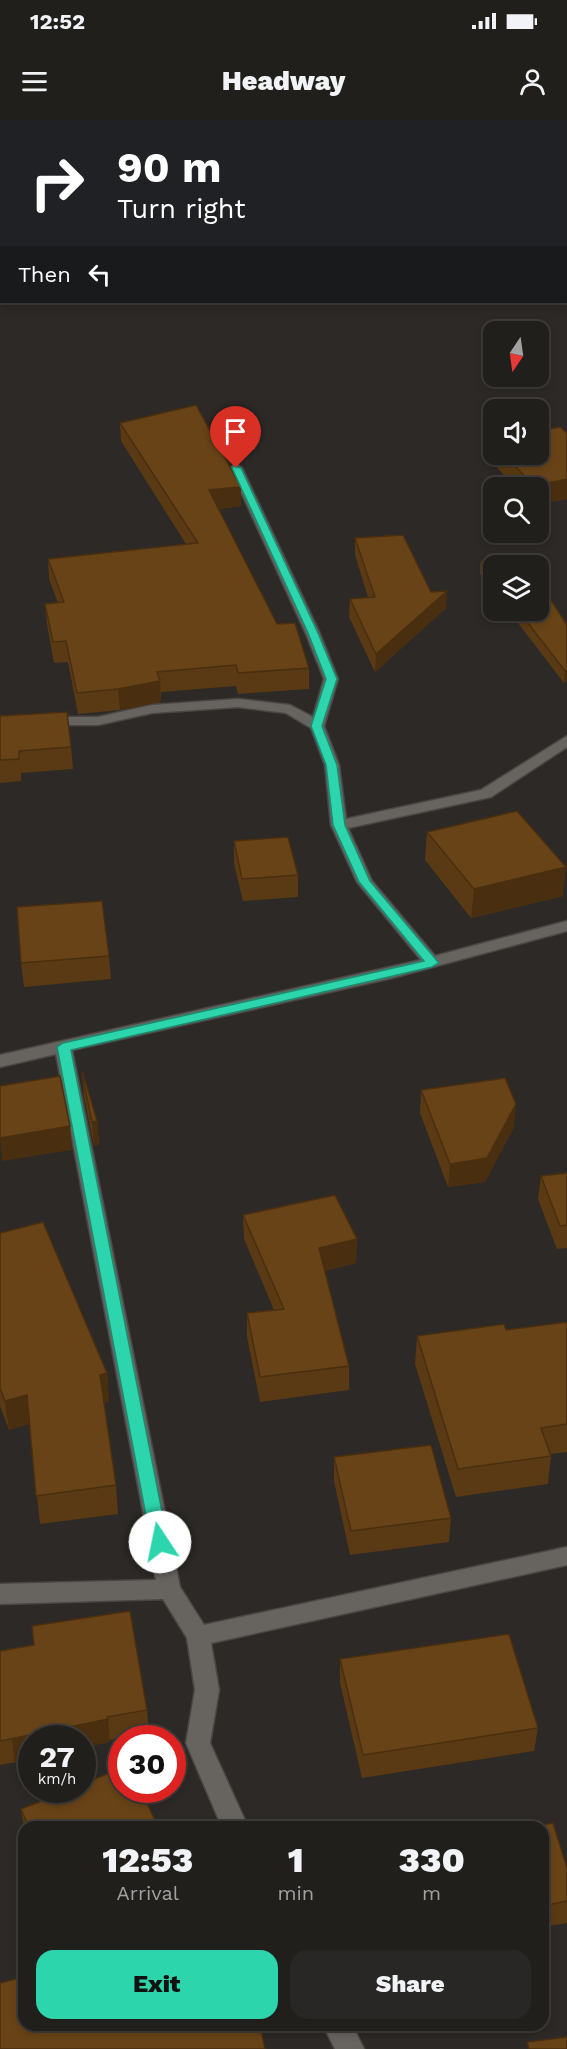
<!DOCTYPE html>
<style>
body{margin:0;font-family:"Work Sans",sans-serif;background:#292725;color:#f1f3f6;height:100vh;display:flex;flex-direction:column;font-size:22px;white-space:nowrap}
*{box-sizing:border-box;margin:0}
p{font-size:20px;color:#a2a2a3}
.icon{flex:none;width:33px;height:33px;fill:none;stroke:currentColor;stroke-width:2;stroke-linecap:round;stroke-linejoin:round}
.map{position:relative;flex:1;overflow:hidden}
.panel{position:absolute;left:18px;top:1701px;width:531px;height:210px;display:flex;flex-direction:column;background:#211f1c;border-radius:18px;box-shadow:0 3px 9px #0003,0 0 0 2px #3e3d3b}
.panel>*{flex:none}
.banner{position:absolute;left:0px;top:0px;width:567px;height:183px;box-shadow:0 3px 9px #0003,0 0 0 2px #3e3d3b;background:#202124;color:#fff;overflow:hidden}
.needle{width:39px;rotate:193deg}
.buttons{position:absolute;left:483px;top:201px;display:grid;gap:12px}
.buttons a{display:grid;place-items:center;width:66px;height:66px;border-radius:12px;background:#211f1c;box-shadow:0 3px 9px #0003,0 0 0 2px #3e3d3b;font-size:30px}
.speed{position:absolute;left:18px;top:1605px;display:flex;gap:12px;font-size:30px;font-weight:700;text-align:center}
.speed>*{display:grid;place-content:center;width:78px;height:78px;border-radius:50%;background:#211f1c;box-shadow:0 3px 9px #0003,0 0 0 2px #3e3d3b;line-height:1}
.speed small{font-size:15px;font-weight:400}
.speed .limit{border:9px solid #d22;background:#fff;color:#111}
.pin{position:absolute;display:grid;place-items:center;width:51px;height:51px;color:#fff;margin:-62px -26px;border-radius:50% 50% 50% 0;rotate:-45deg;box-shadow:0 0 6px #0007}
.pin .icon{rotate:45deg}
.me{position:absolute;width:66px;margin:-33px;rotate:349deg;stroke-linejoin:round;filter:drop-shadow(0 0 4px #0008)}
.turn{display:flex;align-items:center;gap:21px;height:126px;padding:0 18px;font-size:27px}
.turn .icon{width:78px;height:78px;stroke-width:2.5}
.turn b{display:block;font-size:42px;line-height:51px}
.then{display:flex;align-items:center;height:57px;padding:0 18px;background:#0003;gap:12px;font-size:22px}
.eta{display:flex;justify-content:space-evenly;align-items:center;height:102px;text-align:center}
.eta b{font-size:36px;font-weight:800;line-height:42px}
.primary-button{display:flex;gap:12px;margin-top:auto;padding:12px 18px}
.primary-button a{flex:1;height:69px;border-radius:18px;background:#2cd5ab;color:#111;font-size:24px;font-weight:800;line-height:69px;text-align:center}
.primary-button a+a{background:#292725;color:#f1f3f6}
.status{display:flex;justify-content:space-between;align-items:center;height:42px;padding:0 30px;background:#211f1c;direction:ltr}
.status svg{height:16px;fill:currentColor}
header{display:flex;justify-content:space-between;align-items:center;height:78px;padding:0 18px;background:#211f1c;font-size:27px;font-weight:800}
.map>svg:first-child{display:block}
</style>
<div class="status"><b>12:52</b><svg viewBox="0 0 49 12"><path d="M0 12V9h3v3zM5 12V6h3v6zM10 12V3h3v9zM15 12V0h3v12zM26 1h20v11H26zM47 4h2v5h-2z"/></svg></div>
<header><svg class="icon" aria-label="menu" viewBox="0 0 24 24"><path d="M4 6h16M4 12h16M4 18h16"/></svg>Headway<svg class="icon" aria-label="person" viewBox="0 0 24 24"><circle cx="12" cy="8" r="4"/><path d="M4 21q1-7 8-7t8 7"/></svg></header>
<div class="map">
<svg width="567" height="1929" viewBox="0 0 567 1929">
<rect width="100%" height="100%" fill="#2c2926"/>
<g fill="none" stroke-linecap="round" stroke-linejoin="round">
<defs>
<path id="minor" d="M343 0H356L341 2Z
M0 65H2V71H0Z
M236 344 242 348 320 514 338 559 324 606 339 645 346 699 481 670 567 616V627L491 677 348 708 372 761 435 836 567 801V811L392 858 72 930 180 1467 204 1505 567 1427V1445L211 1523 219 1570 210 1623 248 1707H222L186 1623 195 1570 187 1518 163 1479 0 1484V1464L156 1460 56 934 0 947V935L421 840 357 762 331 705 325 645 311 608 286 593 238 587 152 593 98 605H0V597H98L152 585 238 579 290 585 313 597 324 559 306 514 230 348Z
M323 1905H352L364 1929H335Z"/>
</defs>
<use href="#minor" stroke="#494644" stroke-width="3"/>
<use href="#minor" fill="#676460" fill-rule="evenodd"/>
</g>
<path fill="#593a14" d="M400 0H567V88L566 89V2H404Z
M120 303 241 386 219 389 277 504 309 548V569L238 574 236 566 161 572V582L120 590 78 594 68 542 54 543 47 504 45 484 58 483 49 459 48 439 186 424 121 321Z
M494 318V334H538L567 379 538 384V368H515L489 338 490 319Z
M355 418 431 472 446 488 375 552 349 497 350 479 368 477 355 435Z
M480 442 494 446V472L480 454Z
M508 490H538L567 505V561L564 563Z
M0 596 71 627 73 649 21 653V661L0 663Z
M427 712 563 776 471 798 425 740Z
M234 721 298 755V777L243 781 234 744Z
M109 836 111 859 24 867 21 843Z
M82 953 97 1001 99 1025 94 1026 84 977Z
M421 970 514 1007 485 1062 448 1067 420 993Z
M567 1053V1128L557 1129 538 1079 541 1056Z
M243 1095 357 1119 356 1143 325 1151 349 1246V1270L260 1282 247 1217V1193L274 1190 244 1119Z
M0 1113 107 1253 109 1281 104 1283 116 1365 118 1394 40 1404 29 1304 9 1310 0 1286Z
M567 1202V1332L551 1334V1336L548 1364 456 1377 415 1244 417 1216 506 1210Z
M334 1337 451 1398 449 1422 350 1435 334 1361Z
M0 1531 147 1590 149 1613 110 1620V1622L32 1618V1639L0 1645Z
M340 1539 538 1608 534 1631 362 1658 340 1563Z
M21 1689 158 1707H24Z
M543 1707 567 1748V1803L543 1807Z"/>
<path fill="#492f10" d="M567 74V88L566 89V75Z
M567 359V379L538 384V368H534V366Z
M241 367V386L210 390 209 370Z
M447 471 446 488 375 552 376 534Z
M567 550V561L564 563 565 551Z
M160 561 161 582 120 590 118 569Z
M566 747 563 776 471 798 474 769Z
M516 984 514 1007 485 1062 448 1067 450 1044Z
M97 1001 99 1025 94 1026 92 1002Z
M70 1006 72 1030 2 1041 0 1018Z
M357 1119 356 1143 319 1152V1128Z
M107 1253 109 1281 103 1283 100 1255Z
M27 1275 30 1304 9 1310 5 1281Z
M108 1599 110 1622 82 1628V1618H32V1639L15 1643 12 1619Z"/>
<path fill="#684317" stroke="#492f10" stroke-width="1.5" d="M433 0H567V74L566 75V2H437Z
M196 285 241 367 209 370 277 504 295 503 309 548 238 553 236 545 157 552 160 561 118 569 77 573 66 521 53 522 45 484 64 482 48 439 198 423 120 303Z
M560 307 567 313V359L534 366 504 334H538V311Z
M403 415 431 472 447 471 376 534 350 479 375 477 355 418Z
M523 436 529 446H494V459L480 442Z
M538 460 567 505V550L565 551 518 490H538Z
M67 592 71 627 19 631V639L0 640V596Z
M517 691 566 747 474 769 427 712Z
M288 717 298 755 242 759 234 721Z
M102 781 109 836 21 843 17 787Z
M82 953H83L97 1001 92 1002Z
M60 956 70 1006 0 1018V966Z
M505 958 516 984 487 1038 450 1044 421 970Z
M567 1053V1105L560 1106 541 1056Z
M335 1075 357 1119 319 1128 349 1246 260 1257 247 1193 284 1189 243 1095Z
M43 1102 107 1253 100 1255 116 1365 36 1376 27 1275 5 1281 0 1268V1113Z
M567 1202V1304L541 1308 551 1336 458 1349 417 1216 504 1204 506 1210Z
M431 1325 451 1398 351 1411 334 1337Z
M130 1491 147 1590 107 1597 108 1599 0 1621V1531L34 1525 32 1506Z
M509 1514 538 1608 363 1635 340 1539Z
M122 1648V1670H141L158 1707H29L21 1689 70 1670H82V1664Z
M553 1703 567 1748V1781L543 1786V1707H528Z
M24 1857V1905H260L265 1929H0V1863Z
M567 1917V1929H529L527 1922Z"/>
<path fill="#2cd5ab" stroke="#1d8a6f" stroke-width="1.5" d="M233 346 241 348 318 513 337 559 322 606 337 645 345 705 370 761 439 843 432 847 71 930 168 1422 166 1427 160 1429 154 1427 151 1422 57 927 63 923 424 841 359 762 333 705 326 645 311 606 326 559 308 513 232 348Z"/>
</svg>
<div class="buttons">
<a><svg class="needle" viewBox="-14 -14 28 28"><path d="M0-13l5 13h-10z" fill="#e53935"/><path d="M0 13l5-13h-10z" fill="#a2a2a3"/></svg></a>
<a><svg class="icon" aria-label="sound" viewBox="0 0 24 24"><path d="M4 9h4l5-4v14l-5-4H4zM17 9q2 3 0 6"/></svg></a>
<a><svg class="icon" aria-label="search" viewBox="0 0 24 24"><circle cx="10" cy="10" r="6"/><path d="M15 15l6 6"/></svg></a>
<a><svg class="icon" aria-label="layers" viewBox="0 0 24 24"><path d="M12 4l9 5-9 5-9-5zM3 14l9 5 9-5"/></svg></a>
</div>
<div class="speed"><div>27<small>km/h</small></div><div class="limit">30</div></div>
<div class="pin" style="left:236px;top:348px;background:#d93025"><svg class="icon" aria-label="arrive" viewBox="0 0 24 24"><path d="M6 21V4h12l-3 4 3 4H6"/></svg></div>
<svg class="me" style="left:160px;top:1422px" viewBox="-20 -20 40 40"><circle r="19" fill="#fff"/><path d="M0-13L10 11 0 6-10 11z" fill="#2cd5ab"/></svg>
<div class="banner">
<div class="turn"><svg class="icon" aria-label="right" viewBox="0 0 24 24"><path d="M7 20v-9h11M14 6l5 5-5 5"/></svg><div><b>90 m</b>Turn right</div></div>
<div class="then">Then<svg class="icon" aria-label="left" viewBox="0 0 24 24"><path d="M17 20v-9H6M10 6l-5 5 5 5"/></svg></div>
</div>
<section class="panel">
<div class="eta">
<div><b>12:53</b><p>Arrival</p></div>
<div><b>1</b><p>min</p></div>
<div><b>330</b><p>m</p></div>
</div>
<div class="primary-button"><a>Exit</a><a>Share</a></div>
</section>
</div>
